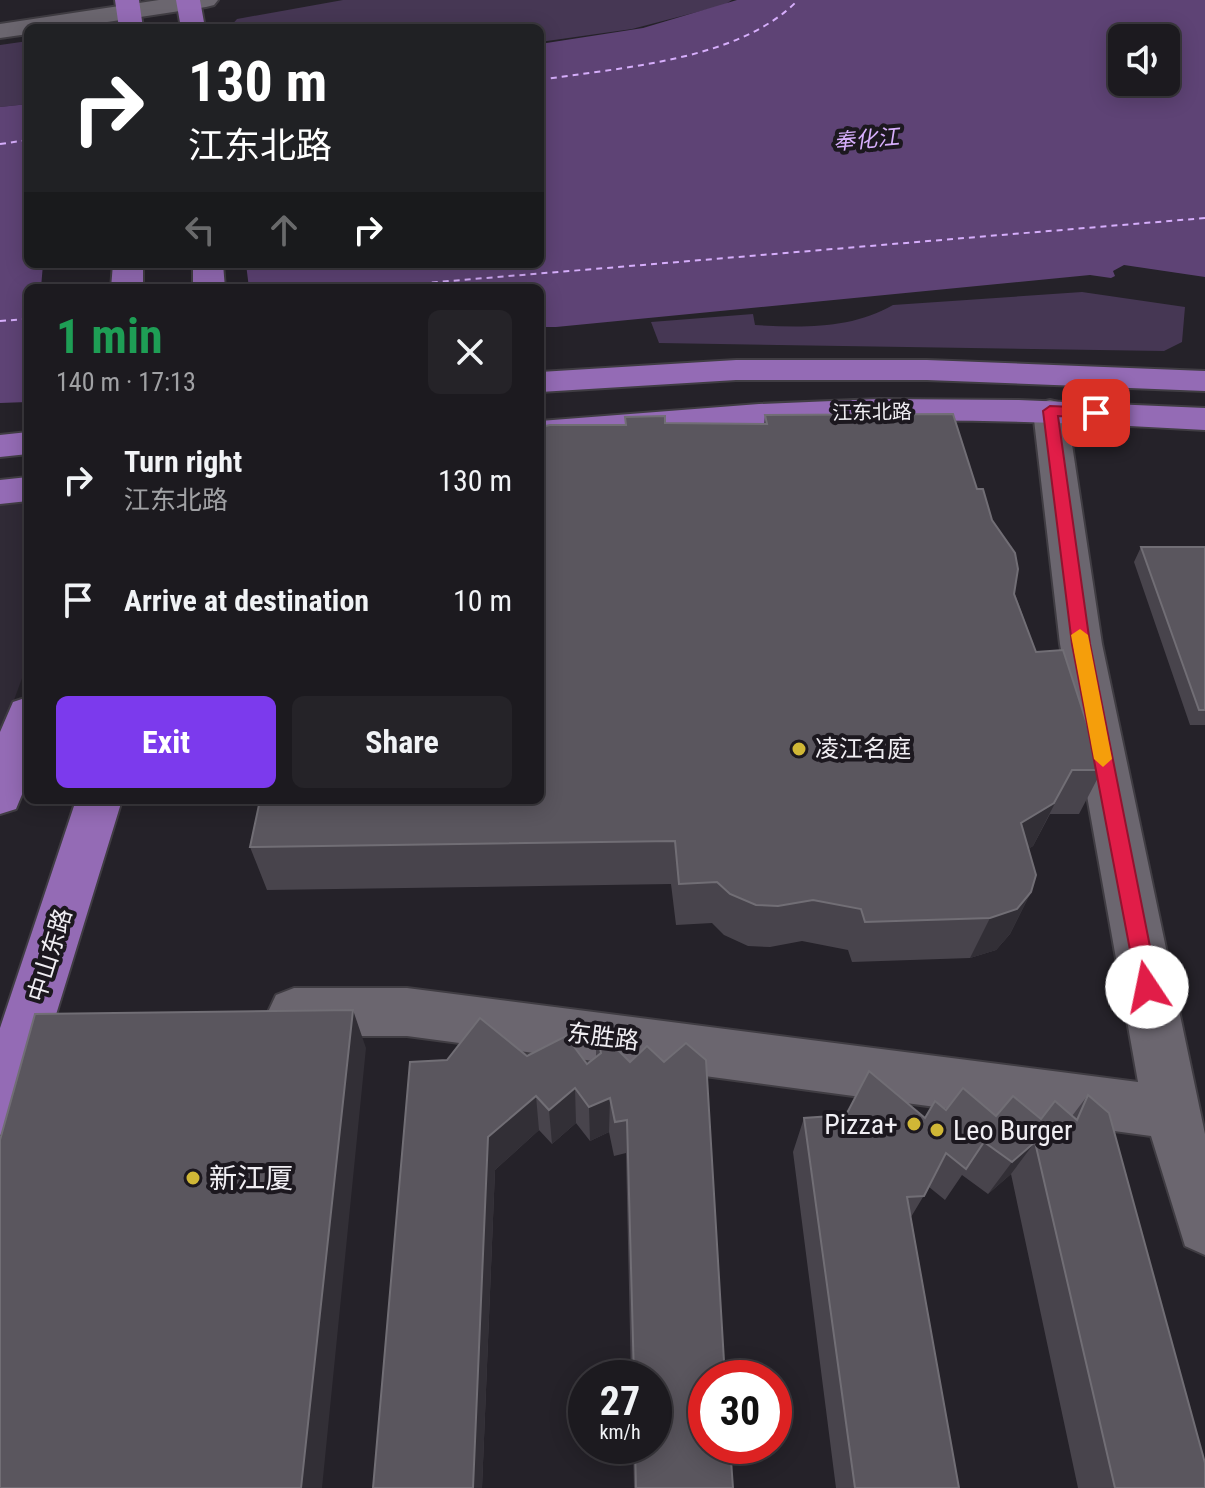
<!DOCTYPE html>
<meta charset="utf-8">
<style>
body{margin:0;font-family:"Roboto Condensed","Noto Sans SC",sans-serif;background:#252328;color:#f1f3f6;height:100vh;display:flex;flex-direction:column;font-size:30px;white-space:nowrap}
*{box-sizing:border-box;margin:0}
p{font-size:26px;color:#a0a1a4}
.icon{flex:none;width:44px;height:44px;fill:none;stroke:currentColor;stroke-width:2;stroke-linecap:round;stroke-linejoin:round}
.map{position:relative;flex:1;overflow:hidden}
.details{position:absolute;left:24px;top:284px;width:520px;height:520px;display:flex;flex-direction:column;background:#1c1a1f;border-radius:12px;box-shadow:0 4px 20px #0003,0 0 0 2px #3a383d}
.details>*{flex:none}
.hud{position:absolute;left:24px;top:24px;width:520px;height:244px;border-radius:12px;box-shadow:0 4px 20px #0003,0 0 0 2px #3a383d;background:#202124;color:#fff;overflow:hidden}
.controls{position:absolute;left:1108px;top:24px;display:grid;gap:16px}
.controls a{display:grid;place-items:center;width:72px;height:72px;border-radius:12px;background:#1c1a1f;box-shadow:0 4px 20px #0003,0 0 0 2px #3a383d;font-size:40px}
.speed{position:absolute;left:568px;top:1360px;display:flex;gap:16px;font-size:40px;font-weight:700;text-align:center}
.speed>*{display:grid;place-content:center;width:104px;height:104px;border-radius:50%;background:#1c1a1f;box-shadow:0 4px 20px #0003,0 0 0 2px #3a383d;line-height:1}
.speed small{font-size:20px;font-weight:400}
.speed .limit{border:12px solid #d22;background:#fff;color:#111}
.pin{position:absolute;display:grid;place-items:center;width:68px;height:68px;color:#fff;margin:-34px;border-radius:16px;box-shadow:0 4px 12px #0006}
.me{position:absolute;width:88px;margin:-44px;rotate:349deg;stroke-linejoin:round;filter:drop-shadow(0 0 6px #0008)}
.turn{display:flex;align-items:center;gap:28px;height:168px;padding:0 32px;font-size:36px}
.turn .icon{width:104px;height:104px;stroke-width:2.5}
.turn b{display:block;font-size:56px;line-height:68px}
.lanes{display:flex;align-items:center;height:76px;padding:0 32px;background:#0003;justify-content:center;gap:40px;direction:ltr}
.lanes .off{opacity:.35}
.round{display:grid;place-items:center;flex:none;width:84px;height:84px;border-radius:12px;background:#252328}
.head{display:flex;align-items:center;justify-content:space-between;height:136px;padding:0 32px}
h1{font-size:48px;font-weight:700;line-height:60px;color:#1e9e55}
.primary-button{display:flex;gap:16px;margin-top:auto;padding:16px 32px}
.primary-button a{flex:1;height:92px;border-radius:12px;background:#7c3aed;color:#fff;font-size:32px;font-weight:700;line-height:92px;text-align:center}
.primary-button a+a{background:#252328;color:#f1f3f6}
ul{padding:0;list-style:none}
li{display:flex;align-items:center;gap:24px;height:120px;padding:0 32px}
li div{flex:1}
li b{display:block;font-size:30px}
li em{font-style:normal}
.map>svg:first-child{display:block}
</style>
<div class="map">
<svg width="1205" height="1488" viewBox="0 0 1205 1488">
<rect width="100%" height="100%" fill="#252229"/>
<path fill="#302a36" d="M28 496V662L0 738V500Z"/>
<path fill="#463754" d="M343 0H732L724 5 632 29 540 42V28H229L237 19Z
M28 41V104L0 107V45Z
M1082 292 1185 307 1182 342 1164 351 659 343 651 322 753 314 755 325C801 328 852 329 893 305Z"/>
<path fill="#5e4375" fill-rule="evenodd" d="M737 0H1205V277L1124 265 1113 271 1115 276 1111 278 1090 275 556 327H540V288H28V402L0 403V107L28 104V264H540V44L643 28ZM1122 38H1166V82H1122Z"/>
<path fill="#252229" d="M43 264H246L249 288H41Z"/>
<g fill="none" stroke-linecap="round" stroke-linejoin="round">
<path stroke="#d6aefb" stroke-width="2" stroke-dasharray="6 5" stroke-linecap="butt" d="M540 80C621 67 739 61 798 0
M0 144 28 140
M366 288 1205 218
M0 321 28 319"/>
<defs>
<path id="street" d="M1050 400 1062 403 1067 411 1102 644 1205 1134V1255L1185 1246 1151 1136 407 1036H294L276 1029 268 1012 276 995 294 988H407L1138 1082 1060 644 1033 411 1038 403Z"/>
<path id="secondary" d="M159 0H218L214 5 206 7 68 28H28V34L0 38V24Z"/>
<path id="primary" d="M115 0H139L143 28H119Z
M176 0H200L205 28H181Z
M113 264H143V288H111Z
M193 264H223L225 288H193Z
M736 360H927L1205 371V391L927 380H736L540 392V372Z
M879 399 1019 400 1205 408V430C1082 423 959 418 836 422 737 425 638 435 540 443V421L759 404Z
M28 432V454L0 457V435Z
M28 477V501L0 504V480Z
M28 697V780L16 809 0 814V732L13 702Z
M76 800H122L27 1109 19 1128 0 1135V1028Z"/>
</defs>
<use href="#street" stroke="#403d43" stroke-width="4"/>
<use href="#secondary" stroke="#403d43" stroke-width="4"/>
<use href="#primary" stroke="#403d43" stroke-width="4"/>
<use href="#street" fill="#6b666f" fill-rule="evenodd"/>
<use href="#secondary" fill="#6b666f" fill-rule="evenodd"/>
<use href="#primary" fill="#946bb5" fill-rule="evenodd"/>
</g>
<path fill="#48444c" d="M765 415 977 489 1036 652 1102 770 1079 814H1050L1033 846 1028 849 1031 892 1010 934 996 950 970 958 852 962 848 950 802 941 770 947 748 946 724 935 712 923 676 925 671 884 267 890 250 847 625 425 665 423 764 424Z
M1141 547H1205V725H1190L1134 562Z
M596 1028 725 1378 733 1488H634L633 1446H654V1378H631L626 1153 614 1156 609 1132 590 1141 576 1123 552 1144 539 1130 495 1170 482 1488H373L527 1056 587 1064 596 1057Z
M1088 1095 1205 1488H1078L1011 1174 988 1194 962 1175 945 1200 929 1187 911 1217 959 1488H836L793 1152 804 1118H925L946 1110 996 1116 1041 1119 1072 1116Z"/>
<path fill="#322f36" d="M1072 770 1033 846 1001 866 1021 823Z
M1031 892 1010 934 996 950 970 958 990 918Z
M353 1010 366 1048 322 1488H301Z
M575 1088 576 1123 552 1144 549 1110Z
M536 1096 539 1130 495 1170 482 1488H473L488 1137Z
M610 1098 609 1132 590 1141 589 1107Z
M1035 1142 1011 1174 988 1194 1012 1162Z"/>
<path fill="#5a565e" stroke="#716e75" stroke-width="2" d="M953 414 977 489H983L992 520 1015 553 1018 569 1014 594 1036 652 1063 650 1102 770H1072L1054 803 1021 823 1036 875 1031 892 1017 909 990 918 865 922 861 909 813 900 778 906 756 905 730 894 717 882 679 884 675 841 250 847 260 800H540V427L550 425H626L625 417 665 416V423L767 424 765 415Z
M1141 547H1205V710H1199Z
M353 1010 301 1488H0V1140L35 1014Z
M480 1018 527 1056 566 1036 587 1064 601 1053 596 1028 630 1062 647 1046 664 1062 686 1043 706 1060 725 1378H706V1446H730L733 1488H636L635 1446H654V1378H634L627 1120 615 1122 610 1098 589 1107 575 1088 549 1110 536 1096 488 1137 473 1488H373L410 1062 447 1060Z
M869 1071 925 1118 935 1101 946 1110 963 1088 996 1116 1013 1096 1041 1119 1055 1101 1077 1120 1088 1095 1109 1113 1205 1463V1488H1115L1035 1142 1012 1162 984 1142 966 1169 946 1153 924 1196 907 1197 959 1488H855L804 1118 846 1115Z"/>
<path fill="#e11d48" stroke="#92132f" stroke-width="2" d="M1050 406 1096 408 1103 413 1096 418 1058 416 1090 644 1158 987 1155 994 1147 997 1140 994 1137 987 1072 644 1043 411Z"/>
<path fill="#f59e0b" d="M1080 629 1088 635 1112 759 1103 767 1094 759 1071 635Z"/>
<g fill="#d0b736" stroke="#1c181f" stroke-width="3">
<circle cx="799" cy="749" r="8"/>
<circle cx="914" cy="1124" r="8"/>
<circle cx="937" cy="1130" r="8"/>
<circle cx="193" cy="1178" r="8"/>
</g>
<g text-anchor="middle" stroke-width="8" stroke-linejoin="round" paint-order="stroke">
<g font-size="20" fill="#f0eef3" stroke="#1c181f">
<text transform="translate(872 412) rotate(-1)" y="7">江东北路</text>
</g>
<g font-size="22" font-style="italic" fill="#d6aefb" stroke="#1c181f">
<text transform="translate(866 139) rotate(-5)" y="8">奉化江</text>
</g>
<g font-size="24" fill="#f0eef3" stroke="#1c181f" text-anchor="start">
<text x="815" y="757">凌江名庭</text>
</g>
<g font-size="24" fill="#f0eef3" stroke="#1c181f">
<text transform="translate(50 955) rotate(-73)" y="8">中山东路</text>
<text transform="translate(603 1037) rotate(7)" y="8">东胜路</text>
</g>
<g font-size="28" fill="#f0eef3" stroke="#1c181f" text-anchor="start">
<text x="898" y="1134" text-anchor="end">Pizza+</text>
<text x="953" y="1140">Leo Burger</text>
<text x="209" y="1188">新江厦</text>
</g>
</g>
</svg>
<div class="controls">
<a><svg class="icon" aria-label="sound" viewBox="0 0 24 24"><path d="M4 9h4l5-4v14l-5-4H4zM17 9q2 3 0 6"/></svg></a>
</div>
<div class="speed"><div>27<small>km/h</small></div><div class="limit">30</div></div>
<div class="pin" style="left:1096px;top:413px;background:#d93025"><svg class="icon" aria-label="arrive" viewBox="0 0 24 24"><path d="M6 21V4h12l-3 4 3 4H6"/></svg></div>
<svg class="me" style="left:1147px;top:987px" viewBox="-20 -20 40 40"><circle r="19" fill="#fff"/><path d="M0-13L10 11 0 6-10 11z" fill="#e11d48"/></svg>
<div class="hud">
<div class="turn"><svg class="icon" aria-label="right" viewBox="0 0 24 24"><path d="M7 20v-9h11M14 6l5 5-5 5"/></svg><div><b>130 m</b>江东北路</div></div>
<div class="lanes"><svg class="icon off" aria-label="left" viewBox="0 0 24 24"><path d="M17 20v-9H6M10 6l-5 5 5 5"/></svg><svg class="icon off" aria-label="ahead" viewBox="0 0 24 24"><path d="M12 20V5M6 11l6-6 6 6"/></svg><svg class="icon" aria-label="right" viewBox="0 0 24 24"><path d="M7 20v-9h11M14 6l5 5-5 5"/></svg></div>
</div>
<section class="details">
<div class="head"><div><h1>1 min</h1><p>140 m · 17:13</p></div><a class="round"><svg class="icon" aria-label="close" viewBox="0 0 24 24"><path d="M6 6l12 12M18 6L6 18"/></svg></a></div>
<ul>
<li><svg class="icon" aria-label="right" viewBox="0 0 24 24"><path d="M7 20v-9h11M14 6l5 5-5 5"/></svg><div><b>Turn right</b><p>江东北路</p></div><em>130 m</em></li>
<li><svg class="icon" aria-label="arrive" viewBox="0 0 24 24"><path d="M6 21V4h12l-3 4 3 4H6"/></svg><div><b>Arrive at destination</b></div><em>10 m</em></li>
</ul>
<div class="primary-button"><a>Exit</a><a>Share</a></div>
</section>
</div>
